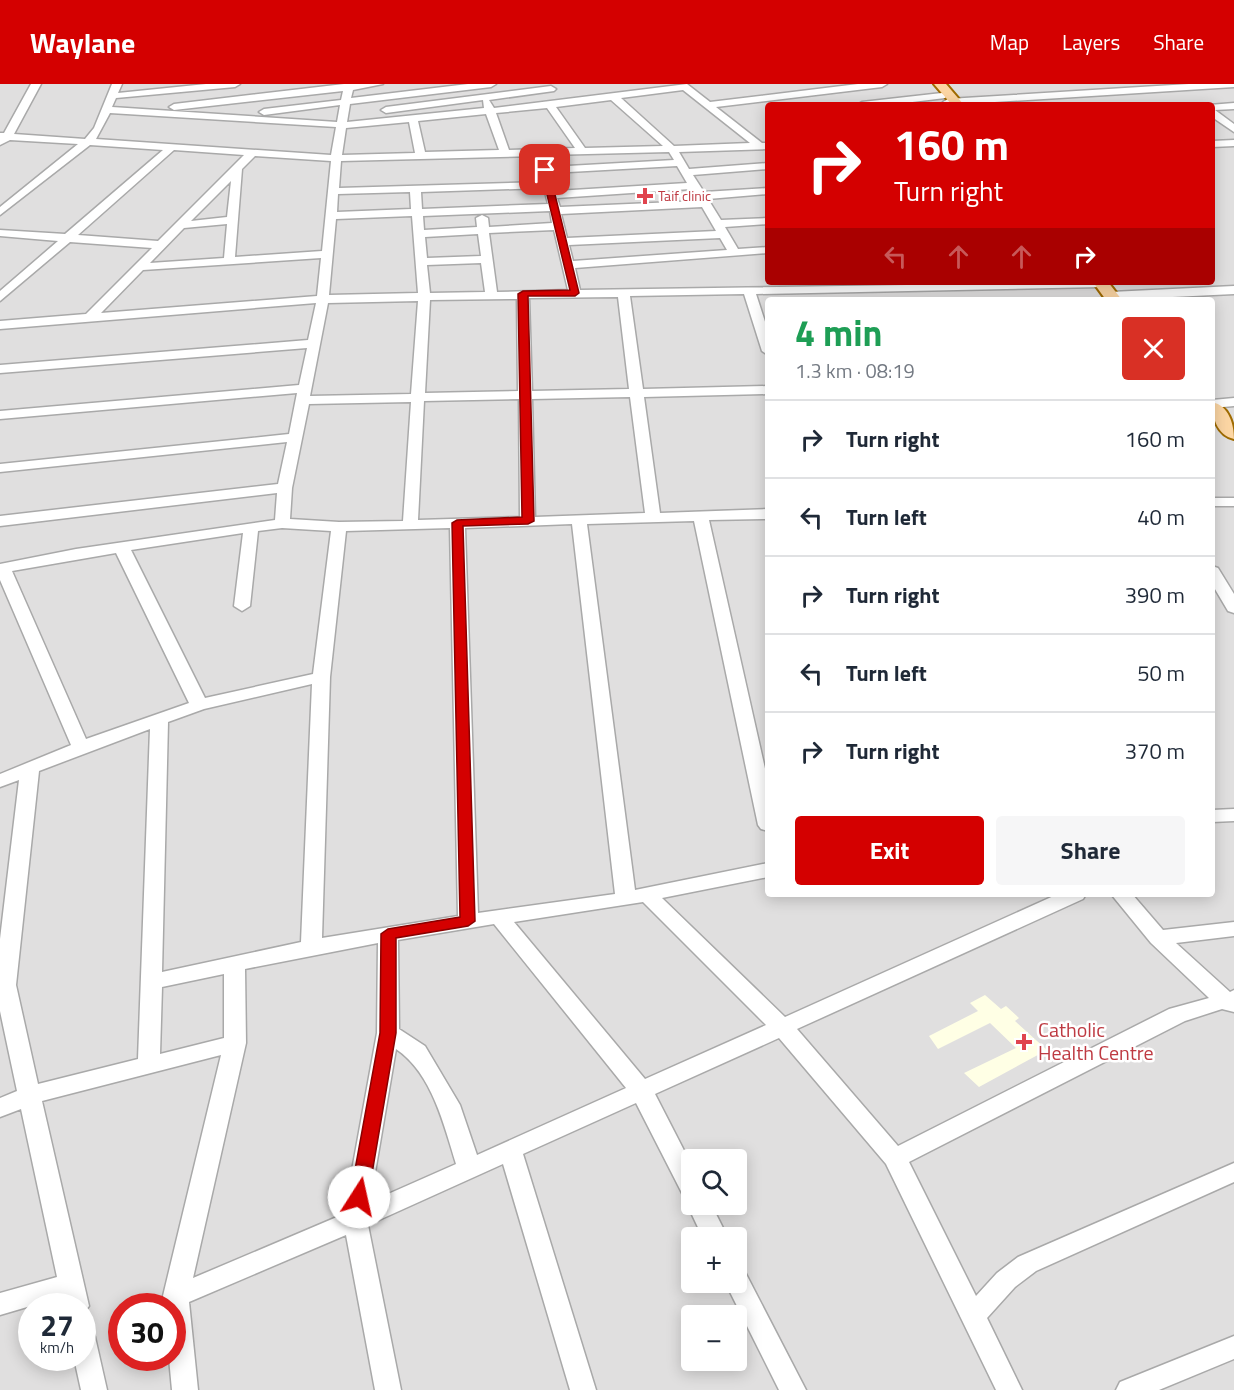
<!DOCTYPE html>
<meta charset="utf-8">
<style>
body{margin:0;font-family:"Titillium Web",sans-serif;background:#f6f6f7;color:#1f2937;height:100vh;display:flex;flex-direction:column;font-size:22px;white-space:nowrap}
*{box-sizing:border-box;margin:0}
p{font-size:20px;color:#747a83}
.icon{flex:none;width:33px;height:33px;fill:none;stroke:currentColor;stroke-width:2;stroke-linecap:round;stroke-linejoin:round}
.map{position:relative;flex:1;overflow:hidden}
.details{position:absolute;left:765px;top:213px;width:450px;height:600px;display:flex;flex-direction:column;background:#fff;border-radius:6px;box-shadow:0 3px 15px #0003}
.details>*{flex:none}
.guide{position:absolute;left:765px;top:18px;width:450px;height:183px;border-radius:6px;box-shadow:0 3px 15px #0003;background:#d40000;color:#fff;overflow:hidden}
.controls{position:absolute;left:681px;top:1065px;display:grid;gap:12px}
.controls a{display:grid;place-items:center;width:66px;height:66px;border-radius:6px;background:#fff;box-shadow:0 3px 15px #0003;font-size:30px}
.speed{position:absolute;left:18px;top:1209px;display:flex;gap:12px;font-size:30px;font-weight:700;text-align:center}
.speed>*{display:grid;place-content:center;width:78px;height:78px;border-radius:50%;background:#fff;box-shadow:0 3px 15px #0003;line-height:1}
.speed small{font-size:15px;font-weight:400}
.speed .limit{border:9px solid #d22;background:#fff;color:#111}
.pin{position:absolute;display:grid;place-items:center;width:51px;height:51px;color:#fff;margin:-26px;border-radius:12px;box-shadow:0 3px 9px #0006}
.me{position:absolute;width:66px;margin:-33px;rotate:10deg;stroke-linejoin:round;filter:drop-shadow(0 0 4px #0008)}
.turn{display:flex;align-items:center;gap:21px;height:126px;padding:0 30px;font-size:27px}
.turn .icon{width:78px;height:78px;stroke-width:2.5}
.turn b{display:block;font-size:42px;line-height:51px}
.lanes{display:flex;align-items:center;height:57px;padding:0 30px;background:#0003;justify-content:center;gap:30px;direction:ltr}
.lanes .off{opacity:.35}
.round{display:grid;place-items:center;flex:none;width:63px;height:63px;border-radius:6px;background:#f6f6f7}
.head{display:flex;align-items:center;justify-content:space-between;height:102px;padding:0 30px}
h1{font-size:36px;font-weight:700;line-height:45px;color:#1e9e55}
.button{display:flex;gap:12px;margin-top:auto;padding:12px 30px}
.button a{flex:1;height:69px;border-radius:6px;background:#d40000;color:#fff;font-size:24px;font-weight:700;line-height:69px;text-align:center}
.button a+a{background:#f6f6f7;color:#1f2937}
ul{padding:0;list-style:none}
li{display:flex;align-items:center;gap:18px;height:78px;padding:0 30px;border-top:2px solid #e0e1e3}
li div{flex:1}
li b{display:block;font-size:22px}
li em{font-style:normal}
header{display:flex;align-items:center;gap:36px;box-sizing:border-box;height:84px;padding:0 30px;background:#d40000;color:#fff}
header strong{font-size:28px}
nav{display:flex;gap:33px;margin-inline-start:auto;font-size:21px}
.map>svg:first-child{display:block}
</style>
<header>
<strong>Waylane</strong>
<nav><a>Map</a><a>Layers</a><a>Share</a></nav>
</header>
<div class="map">
<svg width="1234" height="1306" viewBox="0 0 1234 1306">
<rect width="100%" height="100%" fill="#f2efe9"/>
<path fill="#e0dfdf" fill-rule="evenodd" d="M0 0H1234V1306H0ZM768 21H1212V198H768ZM768 216H1212V810H768ZM692 1076H736V1120H692ZM692 1154H736V1198H692ZM32 1222H82V1274H32ZM122 1222H172V1274H122ZM692 1232H736V1276H692Z"/>
<path fill="#ffffe5" d="M985 911 1001 925 1006 922 1019 934 1015 937 1047 966 979 1003 964 989 1016 964 990 939 938 965 929 952 978 927 970 919Z"/>
<g fill="none" stroke-linecap="round" stroke-linejoin="round">
<defs>
<path id="minor" d="M31 0H41L14 50 85 55 94 44 112 0H122L118 9 206 0H240L235 3 116 14 112 23 337 38 340 21 264 31 259 28 264 25 341 16 343 7 174 26 169 23 174 20 344 0H383L353 6 351 14 468 0H496L491 3 350 20 347 38 484 24 483 16 386 29 381 26 386 23 551 2 556 5 554 7 489 16 494 24 687 0 710 18 858 0H887L882 3 716 23 762 59H768V65L679 68 689 85 768 79V85L693 91 704 108 768 104V110L708 115 721 136 768 134V140L725 143 738 165 768 163V169L575 184 580 206 1106 198 1101 203 756 210 768 247V271L762 267 744 210 630 212 643 305 768 302V310L644 313 660 429 768 425V435L709 436 768 698V747L761 745 758 741 694 437 587 440 635 806 768 779V793L662 814 785 933 1058 810H1086L1083 815 797 945 898 1062 1169 925 1209 914 1151 859 1111 810H1132L1163 846 1234 838V852L1176 859 1230 908 1234 906V928L1222 925 1185 937 909 1078 976 1212 997 1189 1018 1173 1234 1079V1098L1036 1187 1015 1203 987 1234 1022 1306H996L886 1080 779 954 655 1010 692 1082V1120H711L728 1154H703L687 1120 690 1115 684 1113 636 1019 523 1070 596 1306H570L503 1080 368 1141 401 1306H375L346 1151 189 1218 198 1306H172L169 1274H172V1222H164L163 1212 221 971 42 1017 89 1222 82 1231V1222H63L61 1213 0 1231V1209L57 1193 21 1025 0 1033V1014L17 1007 0 927V855L19 696 0 703V690L71 661 0 496V480L76 465 275 436 277 409 0 442V432L278 400 287 358 0 388V380L289 350 297 309 0 335V327L299 301 307 264 0 289V281L308 256 316 219 0 245V237L86 230 152 164 70 158 0 217V207L58 157 0 152V146L65 150 163 66 90 61 0 131V123L78 60 10 56 0 61V49H4ZM683 6 750 59 674 62 621 14ZM611 16 663 62 585 64 556 23ZM547 24 575 64 509 66 496 29ZM110 29 336 43 331 71 96 55ZM486 30 499 66 425 68 418 37ZM409 38 415 69 342 71 346 44ZM174 66 244 71 158 157 78 151ZM669 68 674 76 550 83 547 71ZM255 72 331 77 322 167 235 173 242 85ZM536 72 543 98 339 104 341 77ZM677 82 687 99 556 107 551 89ZM231 97 227 133 191 137ZM544 104 548 120 422 125 421 108ZM691 105 698 117 560 123 557 114ZM410 108 411 125 337 128 338 110ZM702 123 716 147 567 154 561 130ZM550 127 552 139 489 143 488 134 482 131 476 134 477 143 424 146 423 132ZM412 132 418 209 329 211 336 135ZM227 140 224 174 150 179 184 144ZM554 146 568 206 497 208 489 149ZM478 150 481 172 427 174 425 153ZM720 154 727 166 573 177 569 161ZM321 174 317 212 101 229 143 186ZM481 179 485 208 430 209 427 181ZM618 213 629 305 532 307 529 214ZM517 215 518 307 425 309 430 216ZM418 217 411 310 310 312 328 219ZM630 313 645 429 535 433 532 315ZM519 315 520 433 418 436 424 317ZM411 318 403 437 339 438 290 435 292 404 309 320ZM572 440 615 810 478 829 465 444ZM282 444 331 447 313 590 205 614 131 466 243 449 234 522 242 527 250 522 258 447ZM450 444 458 832 322 854 330 593 346 447ZM116 469 189 619 86 655 12 487ZM312 600 301 858 162 888 168 638 204 625ZM150 645 138 975 38 1000 16 901 39 687ZM643 818 766 941 645 995 514 838ZM494 840 626 1004 477 1071 460 1021 425 962 399 945 398 856ZM378 859 377 949 344 1130 193 1194 246 959 245 885ZM224 890V954L160 970 162 903ZM396 965C432 989 444 1041 456 1080L370 1118Z
M1189 0H1234V3L948 21 943 18 948 15Z
M942 9 947 12 945 14 888 21H857L862 18Z
M1234 19V25L1215 26 1234 40V48L1212 33V21H1209Z
M1234 56V62L1212 63V57Z
M1234 202V210L1111 216 1105 212 1111 208Z
M1234 314V322L1212 324V316Z
M1212 414H1234V422H1212Z
M1212 482 1218 484 1234 510V529L1228 527 1212 500Z
M1234 725V737L1212 738V726Z
M736 1185 745 1188 806 1306H779L725 1198H736Z
M82 1242 91 1245 95 1253 107 1306H81L74 1274H82Z
M1234 1252V1275L1159 1306H1116L1120 1298Z"/>
<path id="major" d="M934 0H946L964 21H952Z
M1093 198H1108L1122 216H1106Z
M1212 318C1229 322 1234 340 1234 355 1217 351 1212 333 1212 318Z"/>
</defs>
<use href="#minor" stroke="#a9a9a9" stroke-width="3"/>
<use href="#major" stroke="#a06b00" stroke-width="4"/>
<use href="#minor" fill="#fff" fill-rule="evenodd"/>
<use href="#major" fill="#fcd6a4" fill-rule="evenodd"/>
</g>
<path fill="#d40000" stroke="#8a0000" stroke-width="1.5" d="M545 84 549 86 579 209 575 212H528L534 437 528 440 463 442 475 837 468 842 396 854V949L368 1113 365 1118 359 1120 352 1118 350 1113 380 949 381 850 388 845 460 833 452 439 457 436 522 433 518 210 523 207 570 206 541 86Z"/>
<g fill="#e0444e" stroke="#fff" stroke-width="2">
<path d="M642 103h6v6h6v6h-6v6h-6v-6h-6v-6h6z"/>
<path d="M1021 949h6v6h6v6h-6v6h-6v-6h-6v-6h6z"/>
</g>
<g text-anchor="middle" stroke-width="5" stroke-linejoin="round" paint-order="stroke">
<g font-size="14" fill="#be3a42" stroke="#fff" text-anchor="start">
<text x="658" y="117">Taif clinic</text>
</g>
<g font-size="20" fill="#be3a42" stroke="#fff" text-anchor="start">
<text x="1038" y="953">Catholic<tspan x="1038" dy="23">Health Centre</tspan></text>
</g>
</g>
</svg>
<div class="controls">
<a><svg class="icon" aria-label="search" viewBox="0 0 24 24"><circle cx="10" cy="10" r="6"/><path d="M15 15l6 6"/></svg></a>
<a>+</a>
<a>−</a>
</div>
<div class="speed"><div>27<small>km/h</small></div><div class="limit">30</div></div>
<div class="pin" style="left:545px;top:86px;background:#d93025"><svg class="icon" aria-label="arrive" viewBox="0 0 24 24"><path d="M6 21V4h12l-3 4 3 4H6"/></svg></div>
<svg class="me" style="left:359px;top:1113px" viewBox="-20 -20 40 40"><circle r="19" fill="#fff"/><path d="M0-13L10 11 0 6-10 11z" fill="#d40000"/></svg>
<div class="guide">
<div class="turn"><svg class="icon" aria-label="right" viewBox="0 0 24 24"><path d="M7 20v-9h11M14 6l5 5-5 5"/></svg><div><b>160 m</b>Turn right</div></div>
<div class="lanes"><svg class="icon off" aria-label="left" viewBox="0 0 24 24"><path d="M17 20v-9H6M10 6l-5 5 5 5"/></svg><svg class="icon off" aria-label="ahead" viewBox="0 0 24 24"><path d="M12 20V5M6 11l6-6 6 6"/></svg><svg class="icon off" aria-label="ahead" viewBox="0 0 24 24"><path d="M12 20V5M6 11l6-6 6 6"/></svg><svg class="icon" aria-label="right" viewBox="0 0 24 24"><path d="M7 20v-9h11M14 6l5 5-5 5"/></svg></div>
</div>
<section class="details">
<div class="head"><div><h1>4 min</h1><p>1.3 km · 08:19</p></div><a class="round" style="background:#d93025;color:#fff"><svg class="icon" aria-label="close" viewBox="0 0 24 24"><path d="M6 6l12 12M18 6L6 18"/></svg></a></div>
<ul>
<li><svg class="icon" aria-label="right" viewBox="0 0 24 24"><path d="M7 20v-9h11M14 6l5 5-5 5"/></svg><div><b>Turn right</b></div><em>160 m</em></li>
<li><svg class="icon" aria-label="left" viewBox="0 0 24 24"><path d="M17 20v-9H6M10 6l-5 5 5 5"/></svg><div><b>Turn left</b></div><em>40 m</em></li>
<li><svg class="icon" aria-label="right" viewBox="0 0 24 24"><path d="M7 20v-9h11M14 6l5 5-5 5"/></svg><div><b>Turn right</b></div><em>390 m</em></li>
<li><svg class="icon" aria-label="left" viewBox="0 0 24 24"><path d="M17 20v-9H6M10 6l-5 5 5 5"/></svg><div><b>Turn left</b></div><em>50 m</em></li>
<li><svg class="icon" aria-label="right" viewBox="0 0 24 24"><path d="M7 20v-9h11M14 6l5 5-5 5"/></svg><div><b>Turn right</b></div><em>370 m</em></li>
</ul>
<div class="button"><a>Exit</a><a>Share</a></div>
</section>
</div>
